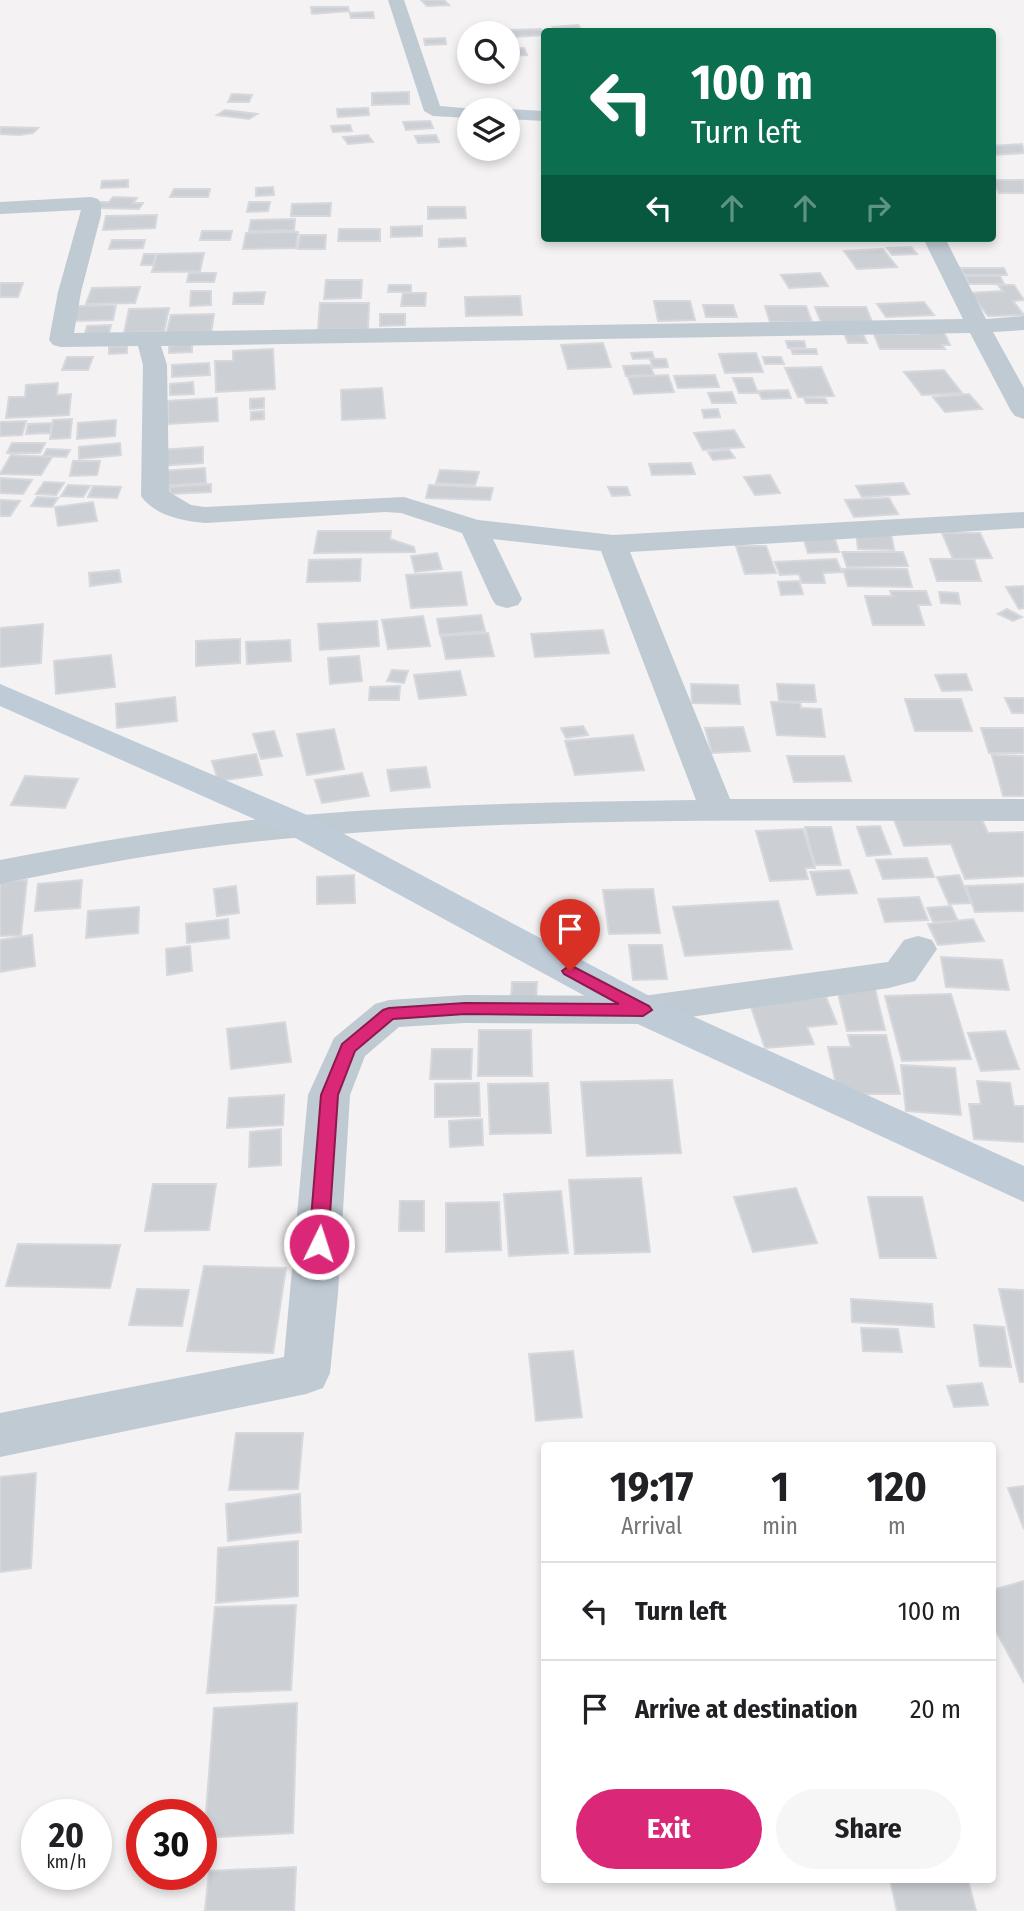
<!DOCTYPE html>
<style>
body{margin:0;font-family:"Fira Sans Condensed",sans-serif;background:#f6f6f6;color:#202124;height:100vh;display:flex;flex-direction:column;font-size:26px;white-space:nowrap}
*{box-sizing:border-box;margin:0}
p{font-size:23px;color:#757577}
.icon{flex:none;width:38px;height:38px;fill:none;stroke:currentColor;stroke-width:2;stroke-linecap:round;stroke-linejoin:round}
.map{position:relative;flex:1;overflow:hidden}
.panel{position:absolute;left:541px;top:1442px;width:455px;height:441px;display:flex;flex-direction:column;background:#fff;border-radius:7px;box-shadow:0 4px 10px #0003}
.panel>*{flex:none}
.hud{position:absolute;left:541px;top:28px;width:455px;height:214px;border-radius:7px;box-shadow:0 4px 10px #0003;background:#0b6e4f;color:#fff;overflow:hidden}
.controls{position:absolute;left:457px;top:21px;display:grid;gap:14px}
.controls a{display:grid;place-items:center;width:63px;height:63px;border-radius:50%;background:#fff;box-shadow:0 4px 10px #0003;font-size:35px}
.speed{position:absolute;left:21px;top:1799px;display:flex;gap:14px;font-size:35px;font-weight:700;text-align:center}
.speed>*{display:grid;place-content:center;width:91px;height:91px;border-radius:50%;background:#fff;box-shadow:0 4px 10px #0003;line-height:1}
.speed small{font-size:18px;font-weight:400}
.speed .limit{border:10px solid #d22;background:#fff;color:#111}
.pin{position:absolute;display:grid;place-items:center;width:60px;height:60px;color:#fff;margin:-72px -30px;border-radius:50% 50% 50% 0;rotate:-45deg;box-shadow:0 0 7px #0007}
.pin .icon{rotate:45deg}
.me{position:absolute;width:77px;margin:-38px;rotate:4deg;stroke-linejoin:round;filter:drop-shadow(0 0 5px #0008)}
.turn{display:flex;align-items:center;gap:24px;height:147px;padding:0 35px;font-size:32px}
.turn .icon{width:91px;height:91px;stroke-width:2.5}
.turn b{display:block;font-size:49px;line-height:60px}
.lanes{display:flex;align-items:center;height:66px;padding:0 35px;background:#0003;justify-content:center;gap:35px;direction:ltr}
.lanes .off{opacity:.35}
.eta{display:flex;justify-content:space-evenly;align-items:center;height:119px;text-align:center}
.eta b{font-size:42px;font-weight:700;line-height:49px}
.button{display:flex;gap:14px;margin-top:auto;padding:14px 35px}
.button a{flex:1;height:80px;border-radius:42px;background:#db2777;color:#fff;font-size:28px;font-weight:700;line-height:80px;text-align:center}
.button a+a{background:#f6f6f6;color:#202124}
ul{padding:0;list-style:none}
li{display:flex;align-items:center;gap:21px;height:98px;padding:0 35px;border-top:2px solid #e0e0e0}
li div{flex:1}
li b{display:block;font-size:26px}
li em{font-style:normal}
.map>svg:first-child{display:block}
</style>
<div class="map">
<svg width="1024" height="1911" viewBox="0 0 1024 1911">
<rect width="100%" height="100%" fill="#f4f2f2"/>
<path fill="#cccfd4" stroke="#d6d8dd" stroke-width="2" d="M421 0H444L449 5 427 6Z
M311 7H348L349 11 312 14Z
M373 12 374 18H351L350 13Z
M578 25 584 32H558L553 27Z
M541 29 544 35 512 37 509 30Z
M445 38 446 44 425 45 424 39Z
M524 48 527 55 508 56V49Z
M409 92V104L372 105V93Z
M232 94 252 95 249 102H228Z
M368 108 369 115 338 117 337 109Z
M225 110 257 114 249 119 217 115Z
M430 121 433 128 406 130 403 122Z
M350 125 352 131 333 132 331 126Z
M1 127 38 128 33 133 19 135 0 134Z
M368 135 373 142 348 144 343 137Z
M436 135 439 142 418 143 415 136Z
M1022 144 1024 153 992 155V146Z
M128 180V187L101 188 102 181Z
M992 180H1024V193H999Z
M273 187 274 195 256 196V188Z
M174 189H210L208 197H170Z
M113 197 137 198 133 203H143L139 209 97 208 101 202H109Z
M249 202H270L268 211 247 212Z
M331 203 330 216H291L292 204Z
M428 207H465L466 218 428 219Z
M157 215 155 228 103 230 106 216Z
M295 219 294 230 249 231 251 220Z
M422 226V236L391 237V227Z
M339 229H380V241H338Z
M202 231H232L230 240H200Z
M298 232 296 248 243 249 246 233Z
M300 235H326L325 249H298Z
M465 238 466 246 439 247V239Z
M112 240H145L143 248 109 249Z
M911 247 917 254 892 255 887 248Z
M883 249 897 267 857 269 844 251Z
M204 253 200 271 152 272 157 254Z
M144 254H156L153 265H141Z
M961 268H1004L1007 275H964Z
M189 273H216L214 282H187Z
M820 273 828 286 789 288 781 275Z
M965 276H1000L1004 284H969Z
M326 280H362L361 298 324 299Z
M0 283H23L18 297H0Z
M389 285H411V292H388Z
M998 285H1014L1024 300 1013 301 1024 315 988 316 970 293 1003 291Z
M140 287 135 303 86 304 92 288Z
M191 291H211V305L190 306Z
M265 292 263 304H233L234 293Z
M403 293H426L425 306H401Z
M520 296 522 315 466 316 465 297Z
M654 301H690L695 320 658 321Z
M924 302 934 315 886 317 877 304Z
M320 303H369L368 329 318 330Z
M116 305 113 320 74 321 77 306Z
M703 305H733L737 317H706Z
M765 306H806L812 322H770Z
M815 307H866L872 322H821Z
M169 308 164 332 124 333 129 309Z
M214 314 211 334 166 335 171 315Z
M380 314H405V325L380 326Z
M111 325 108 337H84L87 326Z
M916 330H943L950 345H942L945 349H880L874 334H918Z
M844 333 863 334 867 343H848Z
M786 341H804L806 348H788Z
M603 343 611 367 568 369 561 345Z
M192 344V352L169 353V346Z
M127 346V353L109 354V347Z
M273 349 275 389 216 392 215 361H233V351Z
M791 349H816L817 354H793Z
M652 352 654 358 633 359 631 353Z
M756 353 763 372 725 373 719 354Z
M67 357H93L88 370H62Z
M763 357H781L784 364H765Z
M650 359H666L668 367 653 368Z
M209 363 210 375 172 377V365Z
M650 365 654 375 626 376 623 366Z
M821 367 834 396 798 397 785 368Z
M944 370 962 393 922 395 904 372Z
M668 375 674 392 634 394 628 377Z
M715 375 719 387 678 388 674 376Z
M733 378H752L758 393H739Z
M193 382 194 394 170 395V384Z
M58 383 57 395 71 394 69 415 6 418 9 397H25L26 385Z
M382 388 385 418 342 420 341 390Z
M788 390 791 398 762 399 758 391Z
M732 392 736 403H712L708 393Z
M969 394 982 409 945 412 933 397Z
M217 398 218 421 168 424V401Z
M264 398V408L250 409V399Z
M804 398H825L827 403H806Z
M718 409 720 417 704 418 702 410Z
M264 411V419L251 420V412Z
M72 419 70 438 50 439 53 420Z
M116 420 115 436 77 439 78 423Z
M26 421 22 435 0 436V422Z
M52 423 50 433 26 434 28 424Z
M734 430 744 447 703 450 694 433Z
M12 443H45L40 453H7Z
M120 443 121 455 79 459V447Z
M203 447V463L158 466V450Z
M47 449 70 450 66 457 43 456Z
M729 450 735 458 713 460 708 452Z
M11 455 52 457 41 475 0 474Z
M73 461H100L97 475 70 476Z
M691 463 695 474 652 475 649 464Z
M205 468 206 483 161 486V471Z
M440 470 479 472 475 485 436 483Z
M770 475 780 493 755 495 744 477Z
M0 478 32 480 23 494 0 493Z
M44 482 64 483 56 495 36 494Z
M903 483 909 494 862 497 856 486Z
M211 484V492L170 494V487Z
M68 485 90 486 83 497 61 496Z
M429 485 493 488 490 500 426 498Z
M93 486 121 487 117 498 88 497Z
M608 487H627L630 495 612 496Z
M37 497 58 498 52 507 31 506Z
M889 498 898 514 854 517 845 500Z
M0 500 20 501 10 516H0Z
M93 502 97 521 58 526 55 507Z
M318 531H391L390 539 414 547 415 552 314 553Z
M856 531 891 532 894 550 858 549Z
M942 533H980L992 558 953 559Z
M834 536 839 552 808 553 803 537Z
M736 546H766L776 573 745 574Z
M842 552H903L908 566 847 567Z
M437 553 442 569 415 572 411 556Z
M361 559 360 581 307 582 309 560Z
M836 559 842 572 823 573 825 583H802L799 574 780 575 775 562Z
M930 559H974L981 581H937Z
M843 569H907L912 587 848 586Z
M119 570 121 582 90 586 89 573Z
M461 572 467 605 411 608 406 575Z
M799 581 803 594 781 595 778 582Z
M1024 586V608L1019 609 1006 587Z
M890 591H926L931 605H918L924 625H873L865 596H892Z
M939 592 958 593 960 604 941 603Z
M1007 609 1022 617 1013 621 998 614Z
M481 615 485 631 440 635 437 619Z
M423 616 430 646 388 649 382 620Z
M377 621 379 646 320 650 318 624Z
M43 624 41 663 0 667V628Z
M603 630 609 653 535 657 531 634Z
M488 633 494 656 446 659 441 636Z
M240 639V663L196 666V641Z
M290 640 291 661 247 664 246 642Z
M111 655 115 687 56 694 54 661Z
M359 656 362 681 330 684 328 658Z
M392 670 408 671 404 683 387 681Z
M460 671 466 695 419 699 414 675Z
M966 674 972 690 942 691 935 675Z
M691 684 738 685 740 704 692 703Z
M777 684 814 685 816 702 779 701Z
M400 686 399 700H369L370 687Z
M175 697 177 721 117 728 116 704Z
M1005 698H1024V713H1012Z
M905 699H961L972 731H915Z
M771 702 800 703 801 708 821 709 825 737 777 735Z
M583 726 588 735 566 738 561 728Z
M743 727 750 751 712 753 705 728Z
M981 728H1024V753H989Z
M334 729 344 769 307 775 297 734Z
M274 731 282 756 261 759 253 734Z
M633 735 644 770 575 775 565 741Z
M256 754 262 775 218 781 212 761Z
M992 755 1024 756V796H1003Z
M787 756H844L851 781 794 782Z
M426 767 430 787 391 791 387 770Z
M362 773 369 796 322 803 315 780Z
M25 776 78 779 65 808 11 805Z
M978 811 988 833 1024 832V876L965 879 951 844 904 846 892 814Z
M880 826 891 854 867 856 857 827Z
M805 827H831L841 865H815Z
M803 829 815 868H805L808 879 770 881 756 831Z
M927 858 934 877 883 879 876 860Z
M849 870 857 893 817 895 810 872Z
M354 875 355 903 317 904V877Z
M959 875 971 903 949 904 937 877Z
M27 880 21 935 0 936V882Z
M82 880 80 908 35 911 38 884Z
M1024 884V911L975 912 966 886Z
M236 886 239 913 217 916 214 889Z
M653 889 660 933 609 934 603 890Z
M919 897 928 920 885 922 878 899Z
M778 901 792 949 685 956 673 907Z
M951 906 958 921 933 922 927 908Z
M139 907 138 933 86 938 88 911Z
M228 919 229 938 187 943 186 924Z
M973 919 984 941 938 945 928 924Z
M32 935 35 966 0 972V940Z
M629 945H662L667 979 633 980Z
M190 946 192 971 167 975 166 949Z
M941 957 1002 960 1009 990 946 987Z
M512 982H537L536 1002H511Z
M837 989H875L885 1030 847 1031Z
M951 994 971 1059 902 1061 885 996Z
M826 997 837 1024 807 1027 814 1044 765 1048 750 1004Z
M285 1022 291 1062 231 1069 227 1029Z
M479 1030H531L532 1076H478Z
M1005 1031 1019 1069 981 1071 968 1033Z
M848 1035H886L900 1094H838L828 1047H851Z
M432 1049H472L471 1079H430Z
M901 1065 955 1068 961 1115 906 1111Z
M672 1080 681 1153 587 1156 581 1082Z
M977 1081 1010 1083 1014 1106H1024V1142L974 1139 969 1104H981Z
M479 1083 480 1116 435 1117V1084Z
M548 1083 551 1133 490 1134 488 1084Z
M284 1095 283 1125 227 1128 229 1098Z
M482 1119 483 1145 450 1147 449 1121Z
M281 1129V1165L249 1167 250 1132Z
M641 1178 650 1252 575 1254 569 1180Z
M153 1184H216L209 1230 145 1231Z
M796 1188 817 1243 753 1252 734 1197Z
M561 1191 568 1253 509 1256 504 1194Z
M868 1197H922L936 1258H880Z
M400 1201H424V1231H399Z
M499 1202 501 1250 446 1252V1203Z
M18 1244 120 1245 110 1288 6 1286Z
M204 1266 286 1268 273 1353 187 1351Z
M137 1289 189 1290 182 1326 129 1325Z
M999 1289 1024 1290V1382H1020Z
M851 1299 932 1304 934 1327 852 1322Z
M974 1325 1004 1327 1011 1367 980 1366Z
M861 1328 898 1329 902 1352 863 1351Z
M573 1351 582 1417 536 1421 529 1354Z
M982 1383 988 1405 954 1407 947 1386Z
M236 1433H303L298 1489 229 1490Z
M36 1473 31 1568 0 1572V1477Z
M1024 1486V1529L1008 1488Z
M300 1494 301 1532 228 1541 226 1504Z
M298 1541V1596L216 1603 218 1548Z
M1024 1581V1683L992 1624V1590Z
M296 1605 291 1690 207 1693 215 1607Z
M297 1703 293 1833 204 1838 214 1708Z
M296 1867 294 1911H205L209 1871Z
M890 1880H968L976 1911H897Z"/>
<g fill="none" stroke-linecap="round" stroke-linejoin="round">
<path fill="#bfcad2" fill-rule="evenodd" d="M388 0H404L440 106 475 109 469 110V118L433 116 424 111Z
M508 109 544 111V121L508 119V110H502Z
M91 197 98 199 101 203V215L81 292 74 333 963 319 923 238H945L986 319 1024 316V330L993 332 1024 388V419L1015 416 1011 411 970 333 161 346 167 365 169 492 191 505 205 507 404 497 478 520 613 535 1024 512V528L630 552 730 799H1024V821C784 821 543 816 304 837 202 845 100 863 0 884V860C100 841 202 823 304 815 434 804 565 802 696 800L601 551 493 539 522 599 518 605 507 608 496 605 492 599 462 533 401 513 385 512 205 523C183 521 155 516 141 496L143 365 138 346 61 347 53 345 49 340 58 292 81 210 0 214V202Z
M918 936 932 940 937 949 915 981 889 988 643 1024 465 1023 399 1027 365 1056 350 1095 338 1293 330 1373 323 1388 306 1394 0 1457V1413L284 1357 308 1095 334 1038 375 1004 389 1000 465 995 643 996 888 962 904 940Z"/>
<path fill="#bfcbd6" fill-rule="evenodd" d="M0 684 314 818 657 1000 1024 1166V1202L629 1020 288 834 0 706Z"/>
</g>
<path fill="#db2777" stroke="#8e194d" stroke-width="2" d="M570 965 649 1006 652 1010 643 1016 465 1014 393 1019 355 1051 338 1095 328 1244 325 1249 319 1251 312 1249 309 1244 321 1095 342 1044 383 1010 389 1008 465 1003 619 1004 564 974 562 971Z"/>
</svg>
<div class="controls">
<a><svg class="icon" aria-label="search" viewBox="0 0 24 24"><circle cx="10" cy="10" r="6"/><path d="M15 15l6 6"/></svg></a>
<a><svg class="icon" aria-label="layers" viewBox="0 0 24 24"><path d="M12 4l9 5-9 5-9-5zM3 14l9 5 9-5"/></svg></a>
</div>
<div class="speed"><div>20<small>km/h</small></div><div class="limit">30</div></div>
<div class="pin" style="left:570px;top:971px;background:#d93025"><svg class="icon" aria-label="arrive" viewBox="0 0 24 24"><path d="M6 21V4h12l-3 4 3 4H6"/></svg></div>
<svg class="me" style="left:319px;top:1244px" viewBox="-20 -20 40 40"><circle r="17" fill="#db2777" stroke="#fff" stroke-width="3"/><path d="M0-11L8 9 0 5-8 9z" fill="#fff"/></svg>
<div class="hud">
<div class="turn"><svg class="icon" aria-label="left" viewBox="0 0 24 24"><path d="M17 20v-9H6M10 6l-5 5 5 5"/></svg><div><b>100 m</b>Turn left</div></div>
<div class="lanes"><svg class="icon" aria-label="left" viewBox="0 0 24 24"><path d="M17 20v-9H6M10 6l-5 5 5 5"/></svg><svg class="icon off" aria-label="ahead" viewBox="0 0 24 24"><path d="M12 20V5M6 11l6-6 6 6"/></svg><svg class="icon off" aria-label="ahead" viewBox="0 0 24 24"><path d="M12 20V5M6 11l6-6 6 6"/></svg><svg class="icon off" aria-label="right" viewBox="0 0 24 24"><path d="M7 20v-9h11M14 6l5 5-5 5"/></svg></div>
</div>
<section class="panel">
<div class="eta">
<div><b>19:17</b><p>Arrival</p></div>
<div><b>1</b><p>min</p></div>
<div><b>120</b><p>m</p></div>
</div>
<ul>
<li><svg class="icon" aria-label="left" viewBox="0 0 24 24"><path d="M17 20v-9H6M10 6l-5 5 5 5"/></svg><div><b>Turn left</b></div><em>100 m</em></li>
<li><svg class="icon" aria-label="arrive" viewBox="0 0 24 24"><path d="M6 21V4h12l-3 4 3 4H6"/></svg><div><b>Arrive at destination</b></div><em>20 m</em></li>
</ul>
<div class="button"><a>Exit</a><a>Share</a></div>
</section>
</div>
